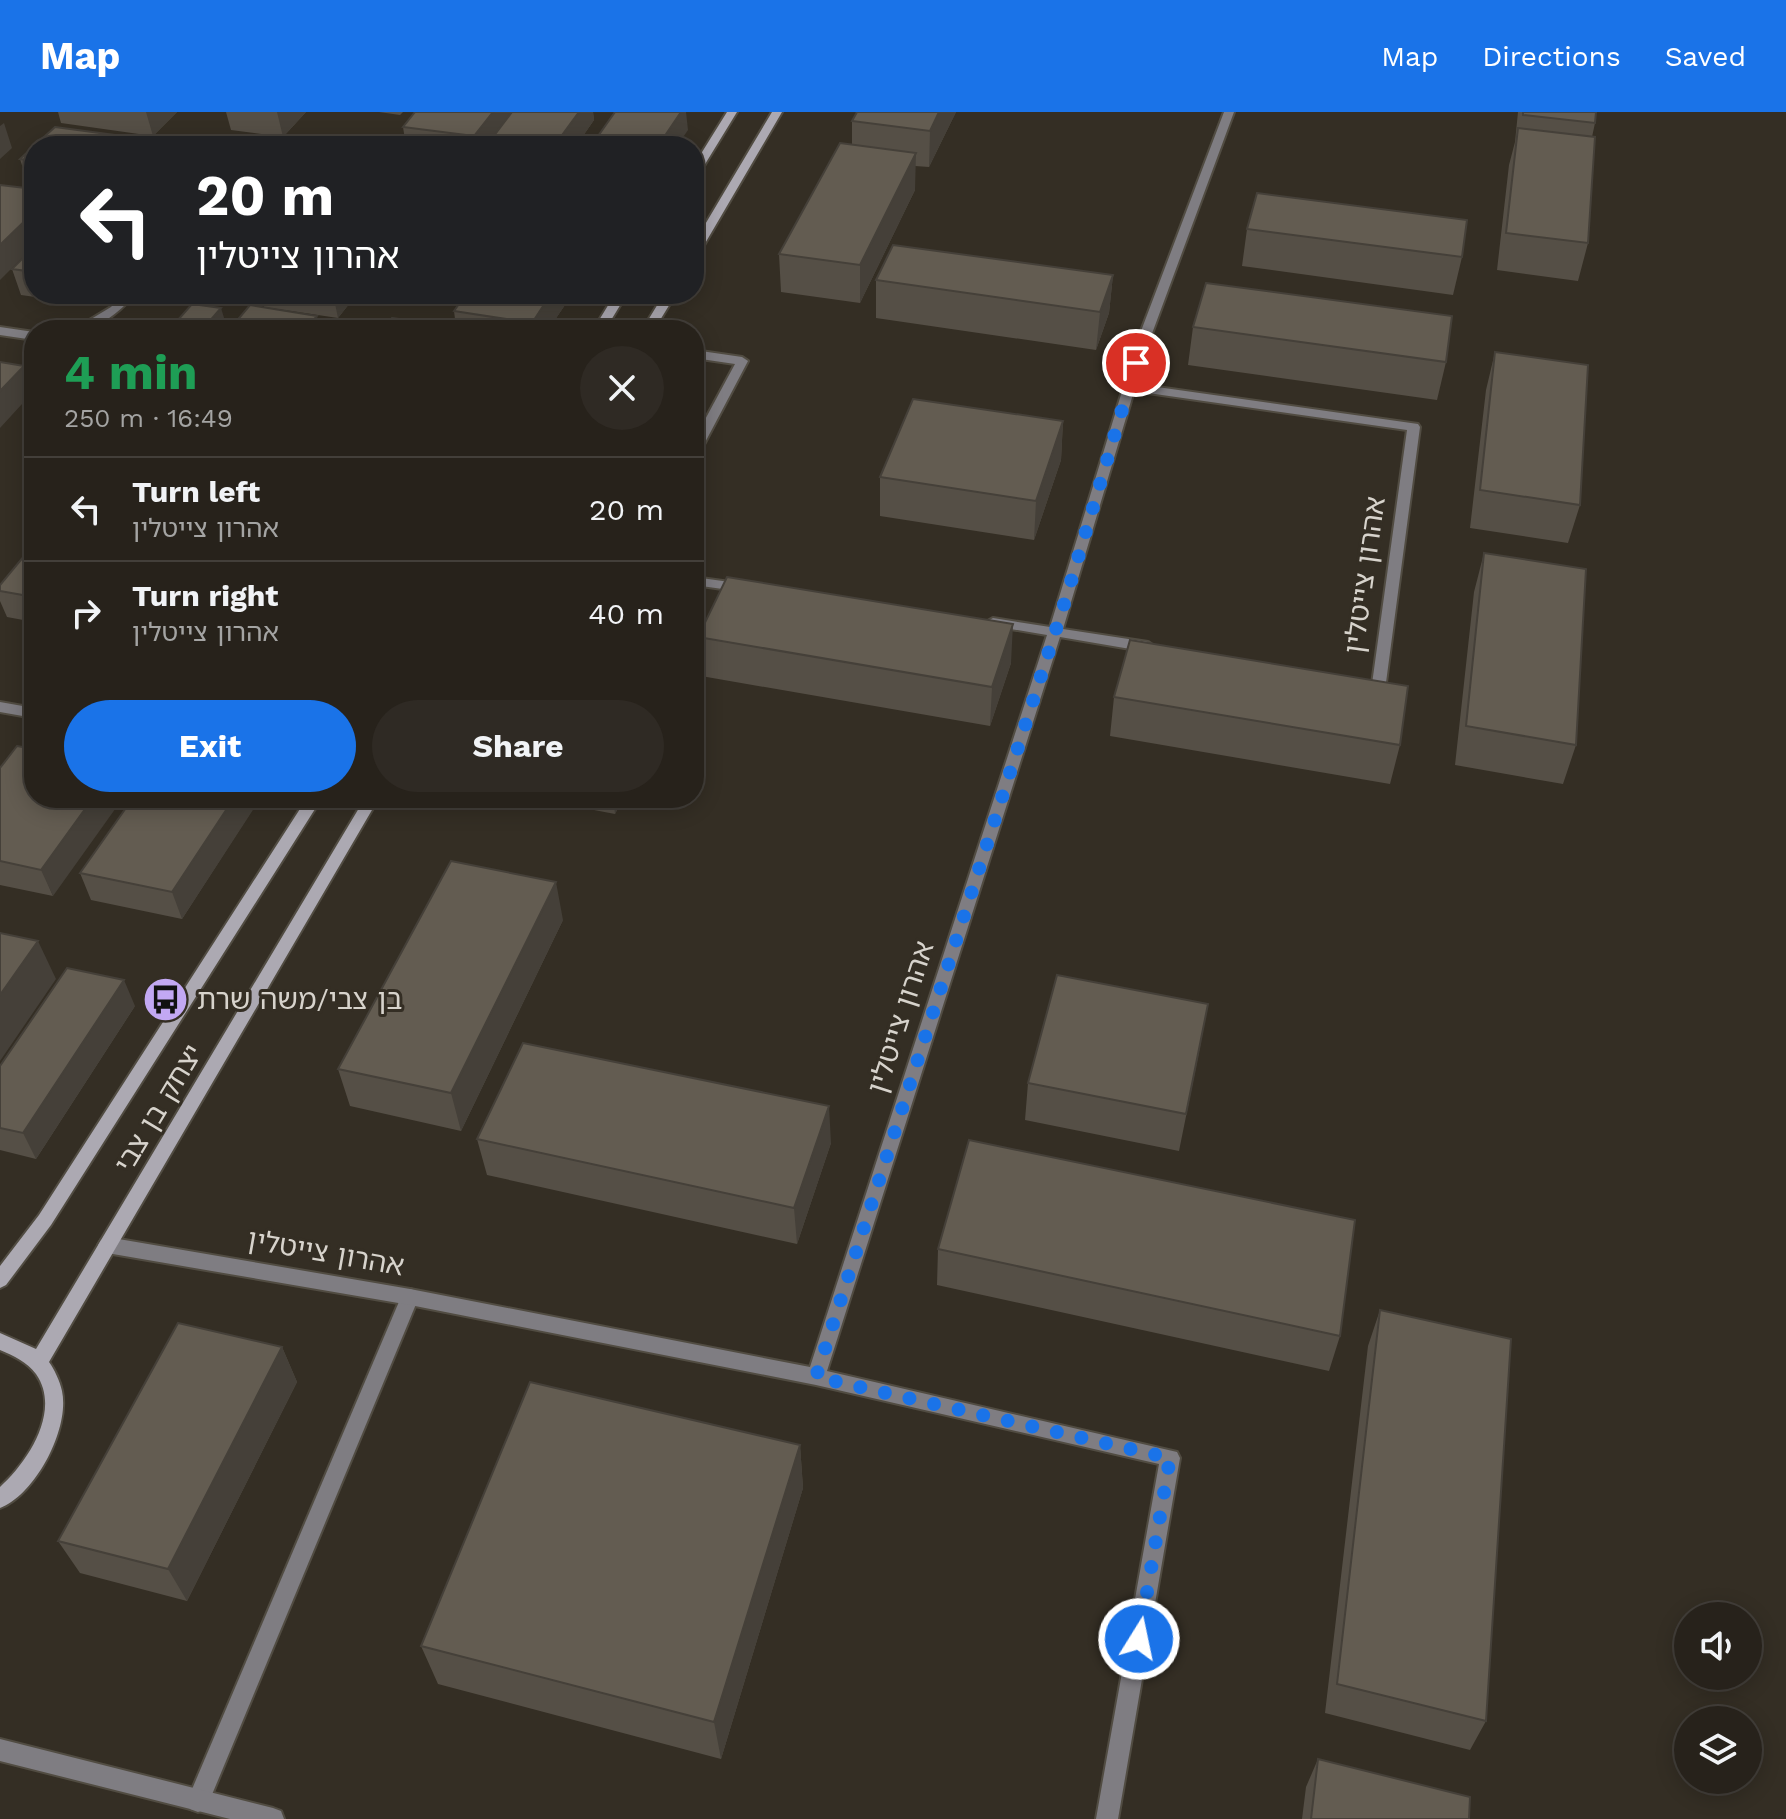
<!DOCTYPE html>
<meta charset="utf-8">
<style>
body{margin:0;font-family:"Work Sans","Noto Sans Hebrew",sans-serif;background:#2f2a24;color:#f1f3f6;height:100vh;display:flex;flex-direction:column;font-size:30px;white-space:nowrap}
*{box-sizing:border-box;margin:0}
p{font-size:26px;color:#a4a4a3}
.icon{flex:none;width:44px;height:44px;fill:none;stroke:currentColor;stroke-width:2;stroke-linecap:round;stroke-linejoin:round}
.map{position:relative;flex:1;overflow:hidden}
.sheet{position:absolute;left:24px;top:208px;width:680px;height:488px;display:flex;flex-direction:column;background:#27221b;border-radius:32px;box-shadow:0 4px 20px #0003,0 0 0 2px #433f3a}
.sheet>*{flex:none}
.top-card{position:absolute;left:24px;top:24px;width:680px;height:168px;border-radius:32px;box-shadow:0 4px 20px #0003,0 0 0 2px #433f3a;background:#202124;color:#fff;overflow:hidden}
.controls{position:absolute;left:1674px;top:1490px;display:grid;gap:16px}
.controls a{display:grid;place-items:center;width:88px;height:88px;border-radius:50%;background:#27221b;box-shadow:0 4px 20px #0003,0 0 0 2px #433f3a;font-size:40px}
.pin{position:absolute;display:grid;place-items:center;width:68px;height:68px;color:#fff;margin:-34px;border:4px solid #fff;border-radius:50%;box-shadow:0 2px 8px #0007}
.me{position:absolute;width:88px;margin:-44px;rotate:10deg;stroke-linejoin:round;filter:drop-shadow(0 0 6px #0008)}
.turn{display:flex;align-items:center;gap:28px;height:168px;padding:0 40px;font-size:36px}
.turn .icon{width:104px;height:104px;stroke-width:2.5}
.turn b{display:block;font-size:56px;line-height:68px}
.round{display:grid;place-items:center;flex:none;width:84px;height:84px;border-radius:42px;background:#2f2a24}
.overview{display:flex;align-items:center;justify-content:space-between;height:136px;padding:0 40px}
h1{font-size:48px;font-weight:700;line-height:60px;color:#1e9e55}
.primary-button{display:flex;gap:16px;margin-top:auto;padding:16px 40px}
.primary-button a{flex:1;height:92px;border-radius:48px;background:#1a73e8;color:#fff;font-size:32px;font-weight:700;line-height:92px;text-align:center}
.primary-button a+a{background:#2f2a24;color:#f1f3f6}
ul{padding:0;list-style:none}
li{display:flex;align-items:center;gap:24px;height:104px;padding:0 40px;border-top:2px solid #433f3a}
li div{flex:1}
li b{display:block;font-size:30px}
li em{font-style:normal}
header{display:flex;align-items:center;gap:48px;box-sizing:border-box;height:112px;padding:0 40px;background:#1a73e8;color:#fff}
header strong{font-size:38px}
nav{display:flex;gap:44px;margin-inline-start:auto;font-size:28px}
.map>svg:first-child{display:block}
</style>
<header>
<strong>Map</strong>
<nav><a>Map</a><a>Directions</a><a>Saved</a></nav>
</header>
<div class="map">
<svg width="1786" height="1707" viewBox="0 0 1786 1707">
<rect width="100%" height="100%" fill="#342e24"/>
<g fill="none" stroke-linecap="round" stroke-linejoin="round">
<defs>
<path id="lane" d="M410 1177 416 1179 419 1185 206 1697 198 1700 190 1697 187 1689 401 1185 404 1179Z"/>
<path id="street" d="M1224 0H1234L1150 227 1136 272 1418 312 1420 315 1385 578 1378 583 1362 579 1360 576 1362 573 1372 572 1407 318 1134 279 1063 517 1148 530 1155 535 1148 540 1060 525 827 1259 1177 1340 1180 1346 1118 1707H1096L1159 1352 816 1273 410 1193 107 1141 101 1138 98 1133 101 1128 107 1125 410 1177 810 1255 1047 523 993 514 986 510 993 506 1050 515 1138 227Z
M123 182H135C119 201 98 218 73 218L111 195Z
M0 215 34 220V228L0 223Z
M694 238 742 245 748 249 700 340 694 344V328L735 252 694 246Z
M694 465 744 472 751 476 744 480 694 473Z
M0 590 34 596V606L0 600Z
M0 1627 273 1696 281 1699 284 1707H230L0 1649Z"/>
<path id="secondary" d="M727 0H737L699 62 694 65V53Z
M772 0H782L700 140 694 143V131Z
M615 182H627L605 218H593Z
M664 182H676L654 218H642Z
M307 686H322L51 1113 6 1173 0 1176V1154L39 1103Z
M365 686H379L49 1250C54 1257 60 1269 62 1279 70 1316 36 1382 0 1396V1375C27 1351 62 1299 36 1262 27 1250 14 1244 0 1238V1221L36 1237Z"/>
</defs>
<use href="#lane" stroke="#514c42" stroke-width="4"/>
<use href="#street" stroke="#514c42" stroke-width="4"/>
<use href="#secondary" stroke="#514c42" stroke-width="4"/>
<use href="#lane" fill="#7f7d82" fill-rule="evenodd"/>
<use href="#street" fill="#7f7d82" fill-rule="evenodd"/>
<use href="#secondary" fill="#aca9b2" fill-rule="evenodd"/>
</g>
<path fill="#554f46" d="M58 0H177L153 24 61 11Z
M226 0H306L283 25 231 18Z
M379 0H403L400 3Z
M415 0H593L594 8 576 34H406L403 15Z
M956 0 929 55 915 54V78L860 191 781 180 779 142 852 33V9Z
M1518 0H1596L1595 11 1592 25 1588 131 1578 169 1497 158 1509 53 1515 30Z
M34 34V73L28 72 20 47Z
M1247 117 1462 145 1453 183 1242 154Z
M34 135V182H87L78 191 21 183 12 157Z
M1113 163 1109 201 1096 238 876 206V168Z
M199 182H249L241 192 201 186Z
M261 182H357L338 206 264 195Z
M466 182H563L565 193 548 218H383L456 215 454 199Z
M1193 215 1446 250 1437 288 1188 253Z
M1495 240 1580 393 1568 431 1470 416 1486 278Z
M1063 309 1061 348 1034 428 880 404V365Z
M34 432V510L7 505 0 489V473Z
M1484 441 1576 633 1563 672 1455 653 1474 480Z
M698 525 1011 551 990 614 701 564Z
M1114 585 1400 633 1390 672 1110 624Z
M0 656 53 784 0 773Z
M133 686H260L182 807 91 788 80 761Z
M531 686H623L615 702Z
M563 808 461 1019 350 994 338 957Z
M135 894 36 1047 0 1038V954Z
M1201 930 1179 1039 1025 1008 1028 971Z
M477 1027 831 1031 797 1132 487 1063Z
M938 1137 1340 1224 1329 1259 937 1173Z
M1380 1198 1486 1609 1470 1638 1325 1601 1368 1234Z
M282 1235 297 1270 187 1489 80 1461 58 1429Z
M800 1333 803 1376 721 1647 438 1572 421 1534Z
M1318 1647 1469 1707H1302L1306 1675Z"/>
<path fill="#454039" d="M146 0H177L153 24Z
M277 0H306L283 25Z
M493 0H516L490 29V34H476L474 24Z
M579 0H593L594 8 576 34H554Z
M681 0H686L688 18 677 34H658Z
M939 0H956L929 55 930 19Z
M4 11 12 36 0 47V14Z
M916 41 915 78 860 191V153Z
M34 100V134L0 168V133Z
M1113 163 1109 201 1096 238 1100 200Z
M75 182H87L78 191Z
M238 182H249L241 192Z
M333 182H357L338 206Z
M551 182H563L565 193 548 218H533L532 211Z
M221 196 225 209 217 218H202Z
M317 204 320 218H305Z
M24 254 33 280 0 316V279Z
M1063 309 1061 348 1034 428 1036 389Z
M1013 512 1011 551 990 614 992 575Z
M93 686H123L53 784 41 758Z
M234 686 260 687 182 807 172 780Z
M613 686H623L615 702Z
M556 770 563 808 461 1019 451 981Z
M38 829 56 867 0 949V883Z
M124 868 135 894 36 1047 23 1021Z
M829 994 831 1031 797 1132 794 1096Z
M282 1235 297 1270 187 1489 168 1457Z
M800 1333 803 1376 721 1647 714 1610Z"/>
<path fill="#635c51" stroke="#454039" stroke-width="2" d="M415 0H493L474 24 403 15Z
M512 0H579L554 34H525L490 29Z
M615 0H681L658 34H591Z
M857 0H939L930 19 852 9Z
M1523 0H1596L1595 11 1523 3Z
M55 15 160 29 155 34H34Z
M1518 16 1595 25 1588 131 1506 121Z
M840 31 916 41 860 153 779 142Z
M34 34V49L20 47Z
M0 73 34 77V100L0 133Z
M1257 81 1467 108 1462 145 1247 117Z
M893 133 1113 163 1100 200 876 168Z
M34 135V160L12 157Z
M1206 171 1452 204 1446 250 1193 215Z
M466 182H551L532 211 454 199Z
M192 192 221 196 202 218H169Z
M250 193 317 204 305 218H229Z
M392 206 470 217 383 218Z
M1495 240 1588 253 1580 393 1480 378Z
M0 250 24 254 0 279Z
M913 287 1063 309 1036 389 880 365Z
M34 432V485L0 479V473Z
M1484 441 1586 457 1576 633 1466 614Z
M727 465 1013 512 992 575 698 525Z
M1130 528 1408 574 1400 633 1114 585Z
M17 634 34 637V686H93L41 758 0 749V656Z
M133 686H234L172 780 80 761Z
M451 749 556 770 451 981 338 957Z
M0 821 38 829 0 883Z
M67 856 124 868 23 1021 0 1016V954Z
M1057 863 1208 892 1186 1002 1028 971Z
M523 931 829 994 794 1096 477 1027Z
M969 1028 1355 1108 1340 1224 938 1137Z
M1380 1198 1511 1227 1486 1609 1337 1572Z
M178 1211 282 1235 168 1457 58 1429Z
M530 1270 800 1333 714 1610 421 1534Z
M1318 1647 1470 1685 1469 1707H1311Z"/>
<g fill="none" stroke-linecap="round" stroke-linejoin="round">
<path stroke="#1a73e8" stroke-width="14" stroke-dasharray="0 25.2" d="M1136 251 1067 483 816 1265 1170 1346 1139 1527"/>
</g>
<defs>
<symbol id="bus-disc" viewBox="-11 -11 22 22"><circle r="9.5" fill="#c2a8f3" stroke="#342e24"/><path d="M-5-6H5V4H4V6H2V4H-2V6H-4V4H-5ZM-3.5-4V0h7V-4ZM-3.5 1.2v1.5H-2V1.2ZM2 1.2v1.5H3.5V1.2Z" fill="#111"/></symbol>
</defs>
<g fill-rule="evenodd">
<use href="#bus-disc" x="140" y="862" width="51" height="51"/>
</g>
<g text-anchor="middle" stroke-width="6" stroke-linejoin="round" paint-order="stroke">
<g font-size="28" fill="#d7d3cc" stroke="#342e24">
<text transform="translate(1364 463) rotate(-82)" y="10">אהרון צייטלין</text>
<text transform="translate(900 905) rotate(-72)" y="10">אהרון צייטלין</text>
<text transform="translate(158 996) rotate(-59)" y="10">יצחק בן צבי</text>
<text transform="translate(326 1140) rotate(10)" y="10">אהרון צייטלין</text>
</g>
<g font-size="28" fill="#d7d3cc" stroke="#342e24" text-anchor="start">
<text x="197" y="897">בן צבי/משה שרת</text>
</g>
</g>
</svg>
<div class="controls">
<a><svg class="icon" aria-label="sound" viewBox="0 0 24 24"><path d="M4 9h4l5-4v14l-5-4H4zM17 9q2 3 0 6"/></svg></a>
<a><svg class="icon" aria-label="layers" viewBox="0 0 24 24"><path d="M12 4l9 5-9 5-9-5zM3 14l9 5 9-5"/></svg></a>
</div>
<div class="pin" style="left:1136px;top:251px;background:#d93025"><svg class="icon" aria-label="arrive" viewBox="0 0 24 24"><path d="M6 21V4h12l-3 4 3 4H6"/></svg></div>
<svg class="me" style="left:1139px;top:1527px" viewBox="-20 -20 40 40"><circle r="17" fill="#1a73e8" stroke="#fff" stroke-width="3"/><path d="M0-11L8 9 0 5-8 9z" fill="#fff"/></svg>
<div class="top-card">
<div class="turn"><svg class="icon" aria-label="left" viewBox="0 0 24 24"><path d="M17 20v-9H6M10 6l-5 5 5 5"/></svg><div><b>20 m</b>אהרון צייטלין</div></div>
</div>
<section class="sheet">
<div class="overview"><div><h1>4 min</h1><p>250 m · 16:49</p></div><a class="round"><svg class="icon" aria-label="close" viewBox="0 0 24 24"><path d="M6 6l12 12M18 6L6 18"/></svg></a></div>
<ul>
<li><svg class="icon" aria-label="left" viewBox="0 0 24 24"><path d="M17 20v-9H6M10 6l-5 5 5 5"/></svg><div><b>Turn left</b><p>אהרון צייטלין</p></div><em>20 m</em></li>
<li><svg class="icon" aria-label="right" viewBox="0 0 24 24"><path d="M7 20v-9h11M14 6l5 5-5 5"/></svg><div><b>Turn right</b><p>אהרון צייטלין</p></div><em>40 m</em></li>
</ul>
<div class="primary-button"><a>Exit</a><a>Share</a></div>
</section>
</div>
